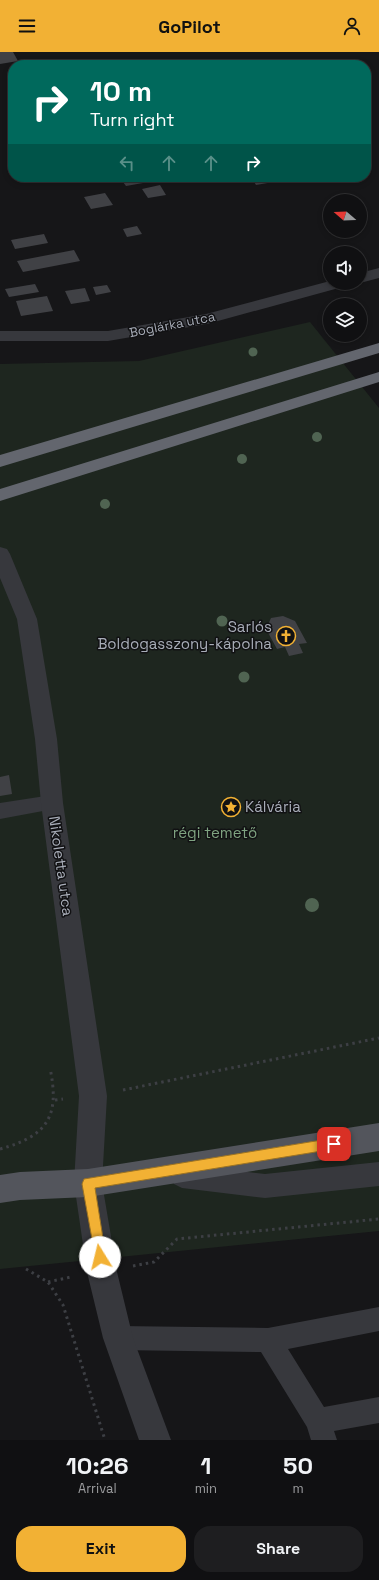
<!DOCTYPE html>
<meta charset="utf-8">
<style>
body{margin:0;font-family:"Space Grotesk",sans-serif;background:#1e1e20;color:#f1f3f6;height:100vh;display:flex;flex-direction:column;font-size:15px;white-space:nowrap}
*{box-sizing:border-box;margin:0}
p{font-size:13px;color:#9c9d9f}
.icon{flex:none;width:22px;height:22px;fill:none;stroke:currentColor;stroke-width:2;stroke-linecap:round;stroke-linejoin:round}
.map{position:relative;height:1388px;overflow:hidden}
.drawer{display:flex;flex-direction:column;background:#101012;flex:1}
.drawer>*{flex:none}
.guide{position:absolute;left:8px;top:8px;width:363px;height:122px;border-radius:16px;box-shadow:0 2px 6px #0003,0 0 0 1px #303032;background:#00695c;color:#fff;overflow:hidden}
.needle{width:26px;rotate:289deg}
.fabs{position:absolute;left:323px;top:142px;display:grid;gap:8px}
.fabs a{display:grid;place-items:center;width:44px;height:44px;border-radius:50%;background:#101012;box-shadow:0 2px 6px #0003,0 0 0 1px #303032;font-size:20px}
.pin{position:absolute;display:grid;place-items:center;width:34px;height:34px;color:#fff;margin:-17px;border-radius:8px;box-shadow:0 2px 6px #0006}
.me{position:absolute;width:44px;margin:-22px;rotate:351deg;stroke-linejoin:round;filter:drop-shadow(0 0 3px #0008)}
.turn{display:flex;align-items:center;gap:14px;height:84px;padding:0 16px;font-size:18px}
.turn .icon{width:52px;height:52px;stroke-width:2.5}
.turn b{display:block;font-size:28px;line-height:34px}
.lanes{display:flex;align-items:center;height:38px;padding:0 16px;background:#0003;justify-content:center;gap:20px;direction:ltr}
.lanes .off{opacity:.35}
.eta{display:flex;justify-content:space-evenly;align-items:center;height:68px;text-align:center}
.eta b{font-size:24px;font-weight:800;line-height:28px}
.cta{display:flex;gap:8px;margin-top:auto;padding:8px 16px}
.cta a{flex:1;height:46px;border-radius:16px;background:#f2b134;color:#111;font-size:16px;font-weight:800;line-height:46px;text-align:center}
.cta a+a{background:#1e1e20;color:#f1f3f6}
header{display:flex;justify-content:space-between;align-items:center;height:52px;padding:0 16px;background:#f2b134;color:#111;font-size:18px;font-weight:800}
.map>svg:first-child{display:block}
</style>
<header><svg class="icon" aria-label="menu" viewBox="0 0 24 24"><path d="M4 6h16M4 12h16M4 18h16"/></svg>GoPilot<svg class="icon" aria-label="person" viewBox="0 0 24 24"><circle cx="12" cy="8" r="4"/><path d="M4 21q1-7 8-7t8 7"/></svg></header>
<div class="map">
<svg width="379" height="1388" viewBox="0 0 379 1388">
<rect width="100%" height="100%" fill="#161618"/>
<path fill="#1e261f" d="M310 270 379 356V1179L0 1217V312L139 309Z"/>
<path fill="#404145" d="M0 0H13L18 9 0 12Z
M73 8 76 13H59L57 10Z
M125 125H139L143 131 126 134 120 126Z
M191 125H210V126L194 129Z
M251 125H282L285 128 256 133Z
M160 133 166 143 148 146 142 137Z
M105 141 113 153 91 157 84 145Z
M137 174 142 182 127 185 123 177Z
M44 182 48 191 15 197 11 188Z
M74 198 80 209 23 220 17 209Z
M35 232 39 240 9 245 5 237Z
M107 233 111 240 96 243 93 235Z
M85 236 90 249 71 252 65 239Z
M47 244 53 259 21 264 16 249Z
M283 564 295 569 307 591 299 592 303 601 289 604 285 595 277 597 266 577 271 566Z
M9 723 12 742 0 744V725Z"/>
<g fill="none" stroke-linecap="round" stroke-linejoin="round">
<path stroke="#3d3f44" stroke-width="3" stroke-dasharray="2.5 4" stroke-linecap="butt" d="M123 1038 379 986
M55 1048 63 1047
M0 1097C48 1084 60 1064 50 1016
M133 1214 154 1210 177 1187 379 1167
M26 1217 48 1230 63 1253 105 1388
M48 1230 71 1225"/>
<path fill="#37383d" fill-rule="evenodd" d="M52 743 59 746 61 751 59 756 0 767V751Z
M379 1110V1134L265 1146 182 1136 174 1132 170 1124 174 1116 182 1112 265 1122Z
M379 1255V1279L288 1297 324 1355 379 1345V1371L334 1379 337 1388H311L307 1375 261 1300 118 1298 109 1295 106 1286 109 1277 118 1274 268 1276Z"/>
<path fill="#37383d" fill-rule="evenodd" d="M379 216V226L360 231V221Z
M330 229V231H349L346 234 207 272 108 289H0V279H108L206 262Z
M0 495 7 497 10 502 37 567 57 687 63 751 107 1044 102 1131 98 1141 88 1145 78 1141 74 1131 79 1044 41 751 35 687 17 567 0 526Z"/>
<path fill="#37383d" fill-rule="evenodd" d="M88 1117 98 1121 102 1131 117 1220 133 1286 171 1388H139L103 1286 87 1220 74 1131 78 1121Z"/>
<path fill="#53555c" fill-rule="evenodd" d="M379 1071V1099L88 1145 20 1148 0 1151V1123L20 1120 88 1117Z"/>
<path fill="#63666e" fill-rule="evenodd" d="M379 291V301L0 415V403Z
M379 320V330L0 449V437Z"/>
</g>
<g fill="#506452">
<circle cx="253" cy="300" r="4.5"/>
<circle cx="317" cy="385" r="5"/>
<circle cx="242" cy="407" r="5"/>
<circle cx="105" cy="452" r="5"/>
<circle cx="222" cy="569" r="5.5"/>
<circle cx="244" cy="625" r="5.5"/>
<circle cx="312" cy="853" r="7"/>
</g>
<path fill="#f2b134" stroke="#9d7322" d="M334 1086 338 1088 340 1092 338 1096 334 1097 95 1136 106 1205 104 1209 100 1211 96 1209 82 1132 84 1127Z"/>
<defs>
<symbol id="church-ring" viewBox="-11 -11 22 22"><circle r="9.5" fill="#111113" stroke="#f2b134" stroke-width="1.5"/><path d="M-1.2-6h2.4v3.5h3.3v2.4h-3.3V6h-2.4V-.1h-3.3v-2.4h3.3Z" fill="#f2b134"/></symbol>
<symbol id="sight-ring" viewBox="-11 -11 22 22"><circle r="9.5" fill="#111113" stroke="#f2b134" stroke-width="1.5"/><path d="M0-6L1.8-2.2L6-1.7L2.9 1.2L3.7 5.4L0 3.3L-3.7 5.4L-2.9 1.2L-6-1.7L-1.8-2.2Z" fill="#f2b134"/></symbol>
</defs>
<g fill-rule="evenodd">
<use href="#church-ring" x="275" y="573" width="22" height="22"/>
<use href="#sight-ring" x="220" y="744" width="22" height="22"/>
</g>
<g text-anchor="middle" stroke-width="3" stroke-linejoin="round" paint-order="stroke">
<g font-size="13" fill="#a8adb8" stroke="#111113">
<text transform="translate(172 272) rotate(-11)" y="5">Boglárka utca</text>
</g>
<g font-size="15" fill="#a8adb8" stroke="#111113" text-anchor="end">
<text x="272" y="580">Sarlós<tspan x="272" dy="17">Boldogasszony-kápolna</tspan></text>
<text x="245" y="760" text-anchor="start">Kálvária</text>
</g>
<g font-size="15" fill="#7fa381" stroke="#111113">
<text x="215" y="786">régi temető</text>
</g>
<g font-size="15" fill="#a8adb8" stroke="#111113">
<text transform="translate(61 814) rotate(82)" y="5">Nikoletta utca</text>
</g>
</g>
</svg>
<div class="fabs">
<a><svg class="needle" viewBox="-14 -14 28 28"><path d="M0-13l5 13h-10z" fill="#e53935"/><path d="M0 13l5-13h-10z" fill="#9c9d9f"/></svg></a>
<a><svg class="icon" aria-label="sound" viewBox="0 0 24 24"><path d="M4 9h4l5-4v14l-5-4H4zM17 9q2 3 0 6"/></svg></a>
<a><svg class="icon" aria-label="layers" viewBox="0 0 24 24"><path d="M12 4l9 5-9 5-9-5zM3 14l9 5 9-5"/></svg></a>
</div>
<div class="pin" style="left:334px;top:1092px;background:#d93025"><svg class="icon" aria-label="arrive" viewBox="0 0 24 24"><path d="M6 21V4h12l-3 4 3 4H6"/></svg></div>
<svg class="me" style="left:100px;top:1205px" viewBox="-20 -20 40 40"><circle r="19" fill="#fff"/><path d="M0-13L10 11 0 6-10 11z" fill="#f2b134"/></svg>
<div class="guide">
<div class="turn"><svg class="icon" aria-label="right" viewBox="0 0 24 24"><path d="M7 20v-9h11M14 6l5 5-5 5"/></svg><div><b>10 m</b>Turn right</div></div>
<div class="lanes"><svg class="icon off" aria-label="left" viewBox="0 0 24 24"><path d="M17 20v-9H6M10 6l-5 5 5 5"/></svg><svg class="icon off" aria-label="ahead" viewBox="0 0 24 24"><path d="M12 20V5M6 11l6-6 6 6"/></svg><svg class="icon off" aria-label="ahead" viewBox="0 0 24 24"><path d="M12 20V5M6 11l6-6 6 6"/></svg><svg class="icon" aria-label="right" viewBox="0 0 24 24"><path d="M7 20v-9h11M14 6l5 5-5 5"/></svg></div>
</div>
</div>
<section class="drawer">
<div class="eta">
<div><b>10:26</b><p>Arrival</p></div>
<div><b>1</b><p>min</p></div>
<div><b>50</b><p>m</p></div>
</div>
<div class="cta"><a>Exit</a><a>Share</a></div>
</section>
